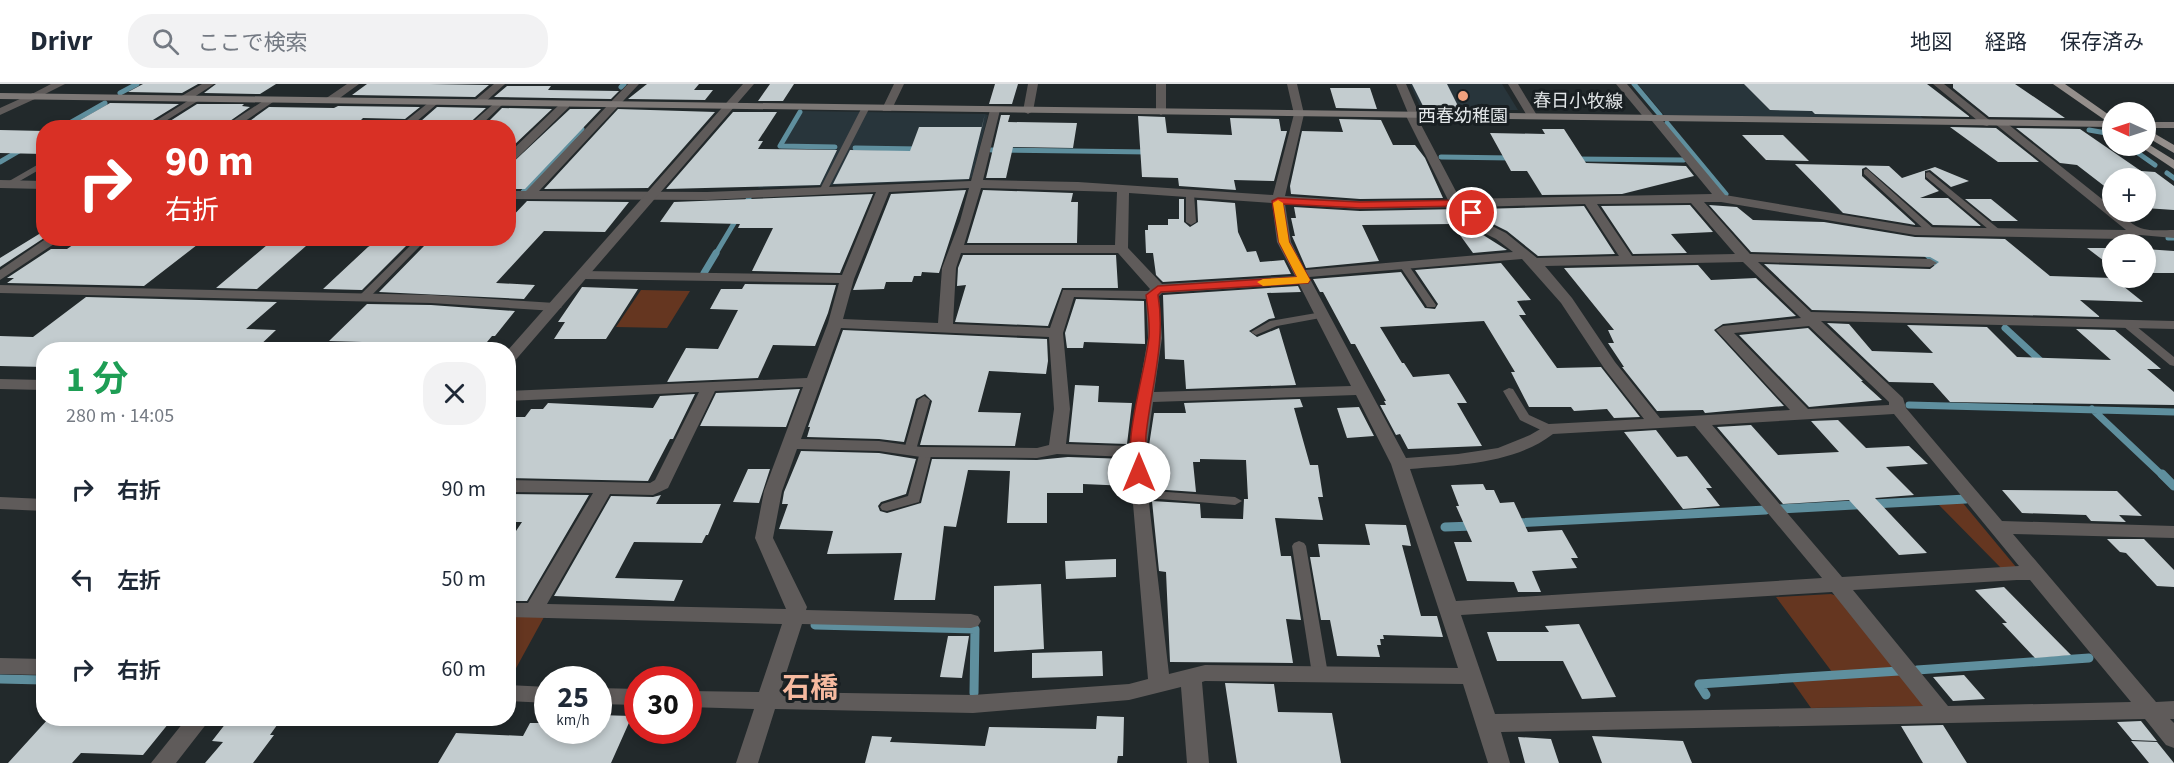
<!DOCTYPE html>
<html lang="ja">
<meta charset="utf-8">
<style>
body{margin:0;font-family:"Source Sans 3","Noto Sans JP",sans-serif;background:#f2f2f3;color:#1f2937;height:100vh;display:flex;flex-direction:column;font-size:22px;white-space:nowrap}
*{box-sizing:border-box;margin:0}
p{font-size:20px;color:#747a83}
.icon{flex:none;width:33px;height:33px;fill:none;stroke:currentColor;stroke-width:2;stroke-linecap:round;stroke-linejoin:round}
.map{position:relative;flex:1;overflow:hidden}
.side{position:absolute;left:36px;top:258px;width:480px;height:384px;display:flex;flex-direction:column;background:#fff;border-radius:24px;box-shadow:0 3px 9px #0003}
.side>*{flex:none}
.guide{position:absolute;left:36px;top:36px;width:480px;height:126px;border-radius:24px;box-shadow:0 3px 9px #0003;background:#d93025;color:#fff;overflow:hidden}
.needle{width:39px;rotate:273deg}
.fabs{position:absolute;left:2102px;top:18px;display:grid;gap:12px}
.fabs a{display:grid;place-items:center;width:54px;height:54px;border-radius:50%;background:#fff;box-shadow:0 3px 9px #0003;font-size:30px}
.speed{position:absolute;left:534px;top:582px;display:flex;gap:12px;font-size:30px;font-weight:700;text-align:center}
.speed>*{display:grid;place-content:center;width:78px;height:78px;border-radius:50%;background:#fff;box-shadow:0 3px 9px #0003;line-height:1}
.speed small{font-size:15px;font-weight:400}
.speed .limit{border:9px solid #d22;background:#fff;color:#111}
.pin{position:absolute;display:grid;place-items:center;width:51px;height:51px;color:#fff;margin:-26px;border:3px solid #fff;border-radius:50%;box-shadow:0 2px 6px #0007}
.me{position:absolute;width:66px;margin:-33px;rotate:0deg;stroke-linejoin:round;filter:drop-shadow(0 0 4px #0008)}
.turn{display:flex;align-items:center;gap:21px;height:126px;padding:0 30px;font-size:27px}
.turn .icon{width:78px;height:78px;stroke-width:2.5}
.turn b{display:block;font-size:42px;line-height:51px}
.round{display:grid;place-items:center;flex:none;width:63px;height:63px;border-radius:24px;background:#f2f2f3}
.headline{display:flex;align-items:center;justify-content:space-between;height:102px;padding:0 30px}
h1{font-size:36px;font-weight:700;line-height:45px;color:#1e9e55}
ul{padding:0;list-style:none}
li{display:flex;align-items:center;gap:18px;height:90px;padding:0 30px}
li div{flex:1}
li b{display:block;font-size:22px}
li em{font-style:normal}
header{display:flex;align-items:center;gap:36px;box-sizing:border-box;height:84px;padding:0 30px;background:#fff;border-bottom:2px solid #e0e1e3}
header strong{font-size:28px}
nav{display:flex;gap:33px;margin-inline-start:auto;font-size:21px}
.search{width:420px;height:54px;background:#f2f2f3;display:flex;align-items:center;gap:15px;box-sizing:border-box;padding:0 21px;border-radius:24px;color:#747a83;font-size:22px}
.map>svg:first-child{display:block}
</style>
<header>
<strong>Drivr</strong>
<div class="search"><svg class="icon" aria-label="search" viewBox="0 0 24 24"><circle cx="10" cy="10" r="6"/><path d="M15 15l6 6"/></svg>ここで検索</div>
<nav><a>地図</a><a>経路</a><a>保存済み</a></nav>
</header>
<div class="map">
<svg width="2174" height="679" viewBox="0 0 2174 679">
<rect width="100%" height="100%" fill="#22292b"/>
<path fill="#28353b" d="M1410 0H1502L1518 26 1427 27 1421 25Z
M1638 0H1885L1884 4 1924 35 1664 31Z
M803 27 985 30 988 31 972 93 968 96 758 104Z"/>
<path fill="#653620" d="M641 206 690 207 667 244 616 243Z
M1962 418 2016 483 2001 484 1938 420Z
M1831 510 1840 513 1898 584 1832 588 1776 513Z
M509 532 544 533 509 597Z
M1903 590 1924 622 1811 624 1792 597Z"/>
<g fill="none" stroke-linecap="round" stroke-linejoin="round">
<path stroke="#5f8f9e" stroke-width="5" d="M1634 0 1660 31
M621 3 624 0
M120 9 137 0
M800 28 780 62 835 63
M1667 39 1726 110
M61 44 105 19
M2089 46 2112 50
M2128 62 2155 81
M855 64 919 65
M991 66 1149 68
M1441 73 1512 74
M1575 75 1684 76
M0 78 24 64
M2167 89 2174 94
M523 108 582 45
M2168 154H2174
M1924 167 1928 171
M715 171 749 114"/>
<path stroke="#5f8f9e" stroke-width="7" d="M1926 169 1944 186
M704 189 716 169
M2005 244 2044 280
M1909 321 2174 328
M2092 325 2163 392"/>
<path stroke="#5f8f9e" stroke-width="9" d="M2162 390 2174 402
M1780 425 1966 415
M1516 439 1766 426
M1445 443 1474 442
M815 541 975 545 974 609
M1917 586 2089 574
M0 595 43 596
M1706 611 1699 600 1899 587"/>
</g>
<path fill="#c3cccf" d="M143 0H198L182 9 128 8Z
M216 0H276L260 10 204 9Z
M367 0H430L489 1 475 13 352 11Z
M647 0H699L694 6H713L705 16 628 15Z
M770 0H794L783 17H758Z
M995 0H1018L1012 20H989Z
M1412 0H1447L1460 26H1425Z
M1744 0H1927L1970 33 1815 30 1812 27 1770 26Z
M1953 0H2015L2065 34 1989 33 1953 4Z
M507 2H551L548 6 619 7 611 15 494 13Z
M1330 4H1370L1377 25 1336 24Z
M110 19 179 20 148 39 147 42 150 44H66Z
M197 20H244L242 22 250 23 220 44H159Z
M338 22 420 23 405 35 363 34 360 37 366 42 395 44H240L269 23 334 24Z
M437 23 486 24 464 44H413Z
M502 24 552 25 512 63H508L510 44H482Z
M570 25H601L525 105H508V83Z
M618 25 715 28 648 104 544 105Z
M733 28H777L758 57H763L758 65 837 66 820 101 666 105Z
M985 30 969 95 833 100 850 66 910 67 919 43H982Z
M1001 31H1010L1008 38 1077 39 1073 64 1013 63 1006 94H986Z
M1138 32 1165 33 1167 49 1232 51 1230 34 1279 35 1281 47H1287L1274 97 1234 96 1236 106 1179 102 1178 94 1142 93Z
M1339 35 1381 36 1393 61H1415L1425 74 1443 114 1360 115 1291 110 1290 102 1302 47 1343 48Z
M1950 43 1996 44 2039 78H1998Z
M2016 44 2080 45 2141 87 2155 88 2174 102V126L2145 124V94H2112V108L2077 81 2060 79Z
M1542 45H1564L1586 79 1686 82 1694 92 1622 110 1542 111 1527 87H1511L1490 49 1545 50Z
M0 46 44 47V70L0 69Z
M1742 51H1783L1809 77 1766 76Z
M1795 80 1889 82 1902 94 1935 83 1969 97 1951 103 1930 86 1925 87V95L1939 107 1920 114H1948L1981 142 1933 141 1866 83 1862 85V92L1916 141 1843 129Z
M966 106 939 189 922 188 921 192H914L912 198H886L884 205 853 206 891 110Z
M983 106 1073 109 1071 118H1078L1077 159H967Z
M873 110 840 189 752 187 773 144H738L740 140 660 138 674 118Z
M1179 115H1184V138L1190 143 1198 138 1197 116 1235 119 1238 148 1247 168 1256 167 1260 178 1284 176 1291 190 1163 198 1156 191 1153 169H1146L1145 146H1148V141H1168V135H1179Z
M1965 115H1991L2018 137H1992Z
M527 117 629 118 605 148 544 147 496 199 535 201 524 215 379 208 424 162 423 158 487 159 492 154H508V137Z
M1690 121 1713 148 1671 150 1687 169 1633 170 1601 122Z
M1709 121 1737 123 1753 136 1824 138 1915 153 2005 155 2050 192 2113 194 2143 218 2080 216 2100 233 1812 226 1764 180 1930 185 1939 178 1930 173 1751 168Z
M1584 122 1615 170 1538 172 1507 147 1493 140 1480 125Z
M1294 123 1360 127 1461 125 1480 149 1507 166 1473 169 1452 140 1362 141 1379 177 1306 184 1292 152H1295L1291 134H1296Z
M44 147V154L0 183V174Z
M83 154H206L144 202 7 199 14 194H7L51 165H67Z
M389 154H426L423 158 418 155 412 156 362 206 323 205 368 163 375 159H384Z
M267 161 306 162 257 205 216 204Z
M2087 164H2112V183Z
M2145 165 2174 167V189H2145Z
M963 171H1116L1118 204H1062L1048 242 955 238 966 201 957 202 958 184Z
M1501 179 1531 216 1517 217 1526 231H1519L1557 284 1601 283 1640 333 1614 334 1607 325 1574 327 1571 323H1529L1511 288H1515L1484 237 1380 243 1402 279H1404L1413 293 1449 290 1467 319H1457L1482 362 1408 365 1400 350 1396 351 1380 321H1386L1384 317H1386L1355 260H1351L1323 208H1320L1313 195 1401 188 1425 224 1435 225 1438 220 1415 186Z
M1698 181 1711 196 1756 194 1796 232 1723 240 1714 246 1784 322 1705 329 1703 326 1657 327 1622 283H1624L1608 259H1614L1608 246H1614L1564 184Z
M745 200 836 201 828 229 815 262 773 261 758 294 667 298 686 264 718 265 738 226 710 225 721 205H742Z
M1298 202 1301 208 1267 209 1275 234 1269 235 1249 247 1257 253 1279 244 1296 301 1186 305 1184 276 1165 275 1163 211Z
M582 203 638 205 606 255H554L565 238H558Z
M86 213 277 218 246 245 276 246 255 266H44V283L0 282V252L33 253Z
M1076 215 1144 217 1145 260 1084 258 1083 264H1067L1065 249Z
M367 220 431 221 515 227 495 252H492L487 258H477L471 266H389L395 259 329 257Z
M1827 239 1849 240 1872 267 1933 269 1907 241 1987 243 2017 273 2111 276 2076 245 2115 246 2161 285H2147L2174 308V321L1950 318 1933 299 1889 298Z
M1808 244 1863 297H1861L1882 316 1809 323 1739 251Z
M843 246 1047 255 1048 277 1046 290 989 287 978 328 1021 329 1015 362 920 361 932 317 925 310 916 315 904 358 879 355 807 353 810 343H808Z
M1075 301 1099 302 1098 318 1132 319 1127 360 1069 358Z
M800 305 786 343 700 342 716 309Z
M695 310 673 355H670L648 397 508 394V333H525L531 325H543L548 319 653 324 660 312Z
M1300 315 1303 323 1294 324 1310 381H1318L1323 413H1318L1323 436 1275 434 1281 472H1291L1301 536 1286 535 1293 579 1170 578 1166 488 1159 487 1152 417 1200 420 1201 434 1243 435 1244 415H1248L1246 376 1200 375V378H1193L1196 408 1152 405 1148 368 1154 329H1186L1184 319Z
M1359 323 1374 352 1347 354 1337 324Z
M1838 336 1866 364 1909 362 1928 380 1886 383 1914 411 1875 414 1927 469 1899 471 1849 416 1783 420 1717 343 1751 341 1778 371 1839 368 1811 337Z
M1656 346 1677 373 1687 372 1712 404H1706L1720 422 1683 425 1624 348Z
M801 367 879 369 916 375 906 410 881 418 878 422 880 427 887 429 921 419 932 375 1037 376 1068 373 1127 375 1129 402 1083 400V409H1047V439H1007L1010 387 968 386 956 443 944 442 935 516H894L902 469 827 470 833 447 779 445 788 420H782L784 408Z
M748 385H770L759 419 733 418Z
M1483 400 1486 406H1494L1500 419 1514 418 1528 448 1562 446 1578 474H1571L1577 484 1532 487 1541 508H1518L1514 498 1467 497 1454 458H1472L1456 422H1459L1451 401Z
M2002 406 2117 407 2142 432 2119 431 2126 438 2091 437 2086 431 2022 429Z
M508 410 589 411 527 517H508V459L522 438H508Z
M661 411 656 420H721L708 451H706L702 459 634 458 615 494 683 496 674 517 554 512 611 412 653 413Z
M1365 440 1406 441 1411 462 1402 461 1421 532H1437L1443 553 1383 551 1384 555H1380L1381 561H1377L1380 573 1337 572 1330 536H1321L1310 473H1320L1318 460 1370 461Z
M2107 455H2144L2174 486V503L2157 502 2126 469 2120 468Z
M1116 475V493L1066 495 1065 477Z
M1041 500 1044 565 994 568V502Z
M2004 503 2071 571 2035 574 2002 539H2007L1975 506Z
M1579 540 1616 613 1582 615 1563 577H1497L1487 548H1549L1545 542Z
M948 552H969L962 594 940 593Z
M1102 567 1103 592 1032 594V569Z
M1964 591 1985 615 1953 617 1933 593Z
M1225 599 1274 600 1278 628 1332 629 1341 679H1237Z
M598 631 632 632 611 679H438L456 649 523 652 530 639H548V646H598Z
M1097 632 1124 633 1123 672H1118L1117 679H865L872 652 892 653 890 658 985 662 989 643 1096 645Z
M49 634H173L143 671 81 669 72 679H8Z
M230 634H282L270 651H274L253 679H205L223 658 212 657Z
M2141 637 2157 657 2132 656 2117 638Z
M1943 641 1967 679H1923L1901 642Z
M1592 652 1683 657 1692 679H1602Z
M1518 653 1551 655 1559 679H1525Z
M2131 657 2157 658 2174 679H2149Z"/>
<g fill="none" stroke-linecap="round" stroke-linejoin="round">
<path fill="#5f5b5a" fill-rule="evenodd" d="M194 13 201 15 156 43 149 41Z
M862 23 869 25 827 107 823 110 820 109 819 107Z
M363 36 408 37 412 39 408 41 366 40 362 38Z
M44 77V83L11 102H5L4 100Z
M1867 85 1934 145V149H1928L1864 90V86Z
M1929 88 2000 146V150H1994L1926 93V89Z
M1190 107 1194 110 1196 138 1191 141 1186 138V110Z
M417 157 422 160 420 162 367 216H359L358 214 359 212 414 158Z
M1404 178 1407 179 1436 221 1435 223H1427L1426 221 1399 181Z
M1322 228 1327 231 1326 233 1277 242 1256 251 1251 248 1270 237Z
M2127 237 2131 238 2174 273V282L2170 281 2123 242 2122 240Z
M1509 304 1513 305 1529 331 1553 342 1555 345 1553 348H1545L1520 336 1503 307Z
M924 312 930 316 916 366 914 369H906L904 366 918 316Z
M926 364 932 368 919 418 887 427 882 426 880 423 882 420 908 412 920 368Z
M1140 406 1235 413 1242 417 1235 421 1135 413 1134 410 1135 407Z
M1299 457 1304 459 1306 462 1328 590 1325 594 1320 596 1315 594 1312 590 1292 462 1294 459Z"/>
<path fill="#5f5b5a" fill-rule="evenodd" d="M202 0H214L188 17H180V13Z
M347 0H359L333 19H325V15Z
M494 0H505L482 21H474V17Z
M628 0H639L539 107 707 108 971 97 990 26 995 23 1000 26 983 96 1078 98 1273 111 1294 30 1287 0H1297L1304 30 1285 112 1360 117 1448 116 1406 32 1408 29 1396 0H1406L1420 32 1418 35 1460 115 1712 110 1652 37 1646 36 1616 0H1627L1653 31 1659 32 1725 111 1915 143 2126 146 1994 39 2000 36 2004 37 2112 123V128C2123 128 2127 137 2136 142 2147 148 2162 146 2174 146V154L2140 151 2121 155 1915 151 1721 118H1704L1750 170 1930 175 1937 179 1930 183 1758 178 1811 228 2174 237V245L1821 237 1903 314 1906 324 2002 437 2174 442V454L2013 450 2156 618 2174 617V635H2170L2174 639V664L2166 661 2145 635 1501 648 1510 679H1488L1463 600 1205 597 1202 598 1209 679H1187L1181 603 1129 616 973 629 775 625 758 679H736L754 625 688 623V607L759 608 782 540 508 533V519H528L593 409 508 408V396L650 399 655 396 699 308 508 317V307L807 294 828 239 839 199 583 195 576 191 583 187 842 191 876 108 707 116 508 115V107H526ZM969 104 960 137 942 184 938 239 843 235 854 195 889 108ZM981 104 1117 108 1115 161H964ZM1129 109 1272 119 1277 158 1295 192 1162 200 1128 164ZM1691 119 1735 170 1632 172 1597 120ZM1285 120 1360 125 1462 123 1482 148 1496 155 1513 168 1305 186 1291 158ZM1585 120 1619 172 1537 174 1506 149 1492 142 1475 123ZM961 169H1118L1150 205 1148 207 1063 206 1050 244 953 240 956 184ZM1522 175 1561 219 1604 284 1644 335 1549 340 1530 351 1498 364 1458 370 1406 374 1309 193ZM1743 178 1801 234 1723 242 1716 246 1790 326 1660 334 1615 278 1572 214 1545 182ZM1299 200 1351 302 1154 308 1162 254 1159 212 1162 209ZM1074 213 1146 215 1148 254 1129 362 1066 360 1070 325 1063 249ZM1809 242 1889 318V321L1808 325 1734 249ZM841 244 1049 253 1054 325 1049 361 1037 364 921 363 879 357 801 355ZM803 303 764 407 755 454 786 525 547 520 610 410 653 411 668 404 715 307ZM1356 311 1391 380 1458 584 1205 581 1169 590 1149 419 1146 368 1153 318ZM1894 330 2019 482 1842 493 1712 341ZM1695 342 1822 494 1456 517 1410 385C1458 381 1514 380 1553 350ZM797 365 879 367 921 373 1037 374 1057 370 1129 373 1148 595 1129 600 973 611 780 608 802 540 971 544 978 542 981 537 978 532 971 530 806 526 807 523 773 454 782 407ZM2017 496H2030L2131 618 1948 622 1853 506ZM1832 508 1923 622 1495 630 1461 531Z
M894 0H904L891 27H883L882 25Z
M1028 0H1038L1033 27 1028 30 1023 27Z
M1156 0H1166V28L1161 31 1156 28Z
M1508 0H1518L1538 33 1537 35H1529Z
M1933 0H1944L1993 39 1987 42 1983 41Z
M33 9 38 12 37 14 0 31V24Z
M269 13 274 16 273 18 235 44H222Z
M433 15 438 18 437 20 409 44H397Z
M498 16 503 19 502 21 478 44H466Z
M565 18 569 19V23L512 79 508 80V70L561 19Z
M0 96 44 97V105L0 104Z
M47 154H63L0 196V186Z
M0 201 431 211 555 219 562 223 555 227 431 219 0 209Z
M0 295 44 296V306L0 305Z
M0 413 44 415V427L0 425Z
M0 574 44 575V591L0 590Z
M508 601 548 603V619L508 617Z
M598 604 638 605V621L598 620Z"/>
<path fill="#5f5b5a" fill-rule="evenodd" d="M51 0H65L37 14 28 12Z
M743 0H754L513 279 508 280V266Z
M187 634H211L176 679H151Z"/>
<path fill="#7d7876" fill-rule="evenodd" d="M0 9 2112 37V43L0 15Z
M2145 38H2174V44H2145Z"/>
<path fill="#958f8c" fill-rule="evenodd" d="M2053 0H2065L2112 33V41Z
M2145 44 2174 61V69L2145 52Z
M2145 58 2174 76V85L2141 63 2140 62H2145Z"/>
</g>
<path fill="#d93025" stroke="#8d1f18" stroke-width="1.5" d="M1278 114 1360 118 1465 116 1469 117 1477 129 1469 131 1462 122 1360 124 1283 120 1289 158 1310 196 1308 199 1161 208 1158 211C1166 258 1151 304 1146 351 1145 363 1149 382 1144 392H1134C1120 367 1146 284 1149 253 1150 239 1148 225 1146 211L1158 202 1297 193 1279 158 1272 117Z"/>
<path fill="#f59e0b" d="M1278 116 1283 119 1289 158 1310 196 1308 199 1263 202 1257 198 1263 195 1297 193 1279 158 1273 119Z"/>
<circle fill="#f1a17d" stroke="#191f22" stroke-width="2" cx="1463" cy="12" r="6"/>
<g text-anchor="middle" stroke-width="6" stroke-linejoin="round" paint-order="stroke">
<g font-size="18" fill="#e3e7e9" stroke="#191f22">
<text transform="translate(1578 17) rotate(1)" y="6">春日小牧線</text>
</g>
<g font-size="18" fill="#e3e7e9" stroke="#191f22">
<text x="1463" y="38">西春幼稚園</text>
</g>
<g font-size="28" font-weight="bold" fill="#f6b99f" stroke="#191f22">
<text x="810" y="613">石橋</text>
</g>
</g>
</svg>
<div class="fabs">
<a><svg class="needle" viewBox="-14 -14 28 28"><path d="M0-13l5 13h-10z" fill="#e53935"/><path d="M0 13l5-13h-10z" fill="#747a83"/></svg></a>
<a>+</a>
<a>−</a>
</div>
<div class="speed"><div>25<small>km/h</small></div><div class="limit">30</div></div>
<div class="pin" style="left:1472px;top:129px;background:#d93025"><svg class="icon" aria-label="arrive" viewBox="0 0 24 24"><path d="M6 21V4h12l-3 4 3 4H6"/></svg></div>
<svg class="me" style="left:1139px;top:389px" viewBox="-20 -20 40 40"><circle r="19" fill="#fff"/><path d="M0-13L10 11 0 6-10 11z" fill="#d93025"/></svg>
<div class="guide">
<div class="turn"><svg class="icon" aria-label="right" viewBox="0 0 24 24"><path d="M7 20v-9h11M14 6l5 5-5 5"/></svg><div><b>90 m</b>右折</div></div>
</div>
<section class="side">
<div class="headline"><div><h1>1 分</h1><p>280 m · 14:05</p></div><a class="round"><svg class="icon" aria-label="close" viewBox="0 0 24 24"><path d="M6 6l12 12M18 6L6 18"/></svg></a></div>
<ul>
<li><svg class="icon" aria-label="right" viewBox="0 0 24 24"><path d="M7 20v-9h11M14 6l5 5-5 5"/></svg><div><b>右折</b></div><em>90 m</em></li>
<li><svg class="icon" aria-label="left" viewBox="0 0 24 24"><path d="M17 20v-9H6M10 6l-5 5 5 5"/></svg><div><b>左折</b></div><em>50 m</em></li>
<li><svg class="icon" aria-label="right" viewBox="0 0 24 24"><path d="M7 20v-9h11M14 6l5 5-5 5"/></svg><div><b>右折</b></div><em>60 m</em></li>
</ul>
</section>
</div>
